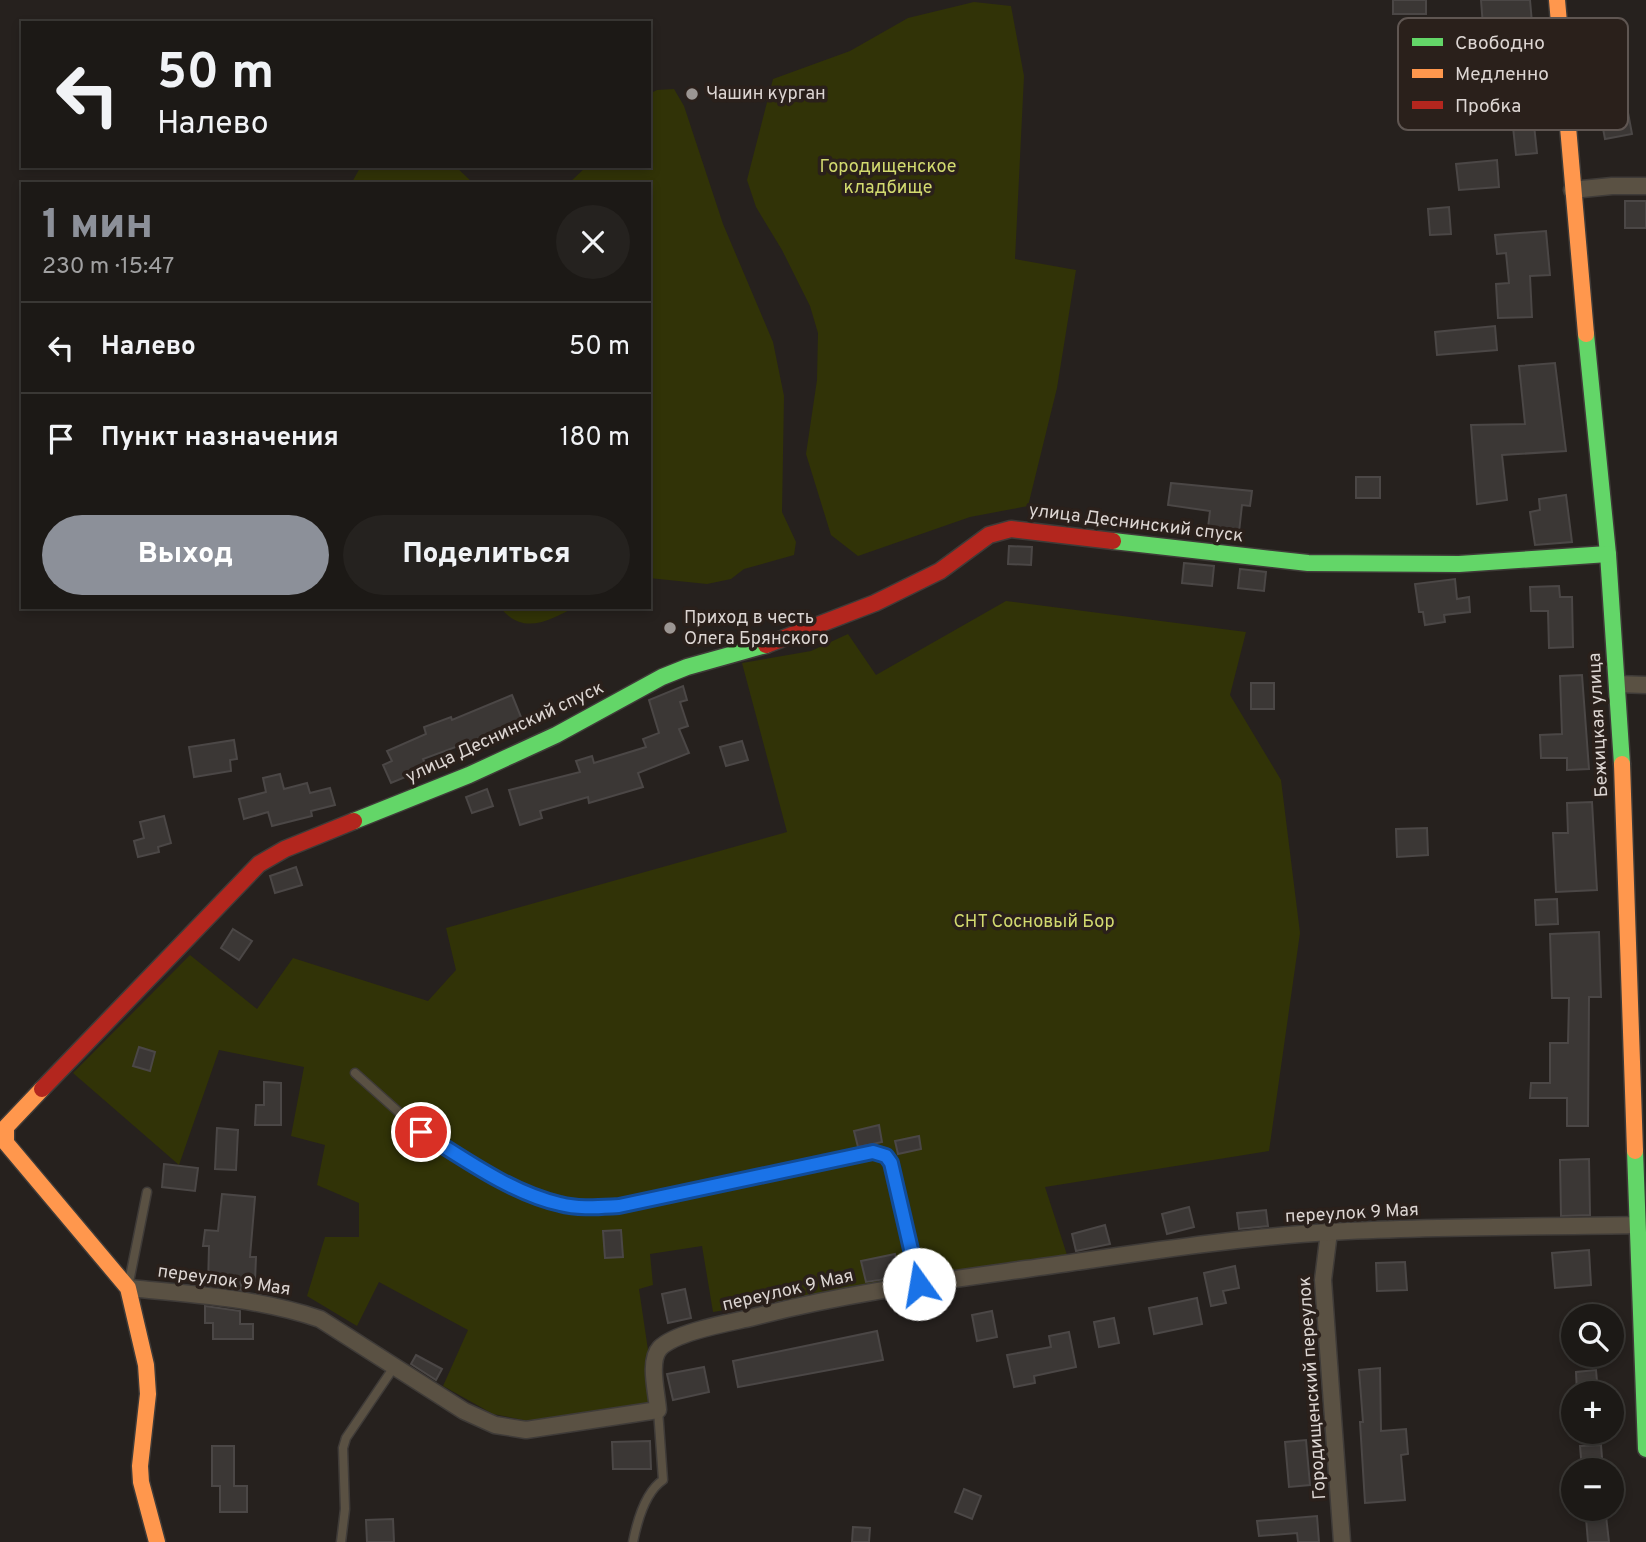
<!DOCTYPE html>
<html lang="ru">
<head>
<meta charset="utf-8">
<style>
  body { margin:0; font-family:Overpass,sans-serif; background:#25221f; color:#f1f3f6; height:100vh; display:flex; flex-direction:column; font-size:26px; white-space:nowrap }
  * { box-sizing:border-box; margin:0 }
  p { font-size:23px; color:#a0a0a1 }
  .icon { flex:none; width:38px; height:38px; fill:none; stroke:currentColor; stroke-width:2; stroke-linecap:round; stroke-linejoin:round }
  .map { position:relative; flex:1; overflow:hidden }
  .panel { position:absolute; left:21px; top:182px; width:630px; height:427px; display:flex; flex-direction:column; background:#1c1916; border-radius:0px; box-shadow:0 4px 10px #0003,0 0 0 2px #3a3835 }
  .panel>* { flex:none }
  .top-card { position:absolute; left:21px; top:21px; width:630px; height:147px; border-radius:0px; box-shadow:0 4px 10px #0003,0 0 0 2px #3a3835; background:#1c1916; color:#f1f3f6; overflow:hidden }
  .tools { position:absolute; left:1561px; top:1304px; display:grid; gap:14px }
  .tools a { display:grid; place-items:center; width:63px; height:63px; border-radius:50%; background:#1c1916; box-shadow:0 4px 10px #0003,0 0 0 2px #3a3835; font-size:35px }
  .pin { position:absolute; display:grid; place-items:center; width:60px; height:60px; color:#fff; margin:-30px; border:4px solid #fff; border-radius:50%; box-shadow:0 2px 7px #0007 }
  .me { position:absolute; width:77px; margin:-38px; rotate:347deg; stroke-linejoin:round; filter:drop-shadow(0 0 5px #0008) }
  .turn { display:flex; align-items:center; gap:24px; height:147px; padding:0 21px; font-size:32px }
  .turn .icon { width:91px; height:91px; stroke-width:2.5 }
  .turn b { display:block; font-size:49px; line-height:60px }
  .round { display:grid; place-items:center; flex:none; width:74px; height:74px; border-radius:37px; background:#25221f }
  .overview { display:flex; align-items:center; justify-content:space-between; height:119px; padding:0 21px }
  h1 { font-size:42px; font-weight:800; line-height:52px; color:#8c9099 }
  .button { display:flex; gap:14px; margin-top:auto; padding:14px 21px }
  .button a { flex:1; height:80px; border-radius:42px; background:#8c9099; color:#fff; font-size:28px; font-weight:800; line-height:80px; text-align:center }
  .button a+a { background:#25221f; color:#f1f3f6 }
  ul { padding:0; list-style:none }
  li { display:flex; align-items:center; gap:21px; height:91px; padding:0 21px; border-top:2px solid #3a3835 }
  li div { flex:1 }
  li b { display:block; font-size:26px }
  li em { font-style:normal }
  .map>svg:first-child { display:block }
</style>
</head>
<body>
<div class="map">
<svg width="1646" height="1542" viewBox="0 0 1646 1542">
  <rect width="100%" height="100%" fill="#26211e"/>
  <!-- green -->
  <g fill="#313307">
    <polygon points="974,2 1011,6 1024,76 1015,259 1076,270 1057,388 1028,506 970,517 858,556 831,535 806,454 817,380 818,333 810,306 782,250 756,207 747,180 773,79 850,51 908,18"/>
    <polygon points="674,89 684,106 723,224 773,342 784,396 782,512 796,542 794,555 744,569 731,579 707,584 649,578 649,184 568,184 587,166 649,166 649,94 657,90"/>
    <polygon points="361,166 455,166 474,184 351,184"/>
    <polygon points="1006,601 1246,632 1230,695 1281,780 1300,933 1269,1151 1045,1187 1068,1258 985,1267 713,1312 702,1246 650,1254 653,1285 639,1289 648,1350 649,1403 637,1411 529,1421 493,1414 443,1386 468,1330 379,1282 357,1326 307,1296 325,1237 359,1237 359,1203 317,1185 325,1145 291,1136 304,1067 219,1050 179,1165 73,1073 190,955 257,1009 293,958 428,1001 456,970 446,928 787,832 742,663 811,651 848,634 876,675"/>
    <path d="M500,607H575C549,621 522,636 500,607Z"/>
  </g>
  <!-- building -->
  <g fill="#3b3735" stroke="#4b4746" stroke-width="2">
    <rect x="1393" y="0" width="33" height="14"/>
    <polygon points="1481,0 1530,0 1532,23 1483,26"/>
    <polygon points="1620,26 1621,75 1632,134 1605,139 1598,102 1600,102 1592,29"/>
    <polygon points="1529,78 1537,153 1516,155 1508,80"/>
    <polygon points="1497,160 1499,187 1459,190 1456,164"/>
    <rect x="1625" y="201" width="21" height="27"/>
    <polygon points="1449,207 1451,234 1430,235 1428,209"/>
    <polygon points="1546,231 1550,275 1530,276 1532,317 1498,318 1496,284 1509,283 1506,253 1497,254 1495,235"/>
    <polygon points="1495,326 1497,350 1437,355 1435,332"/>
    <polygon points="1555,363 1566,451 1502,455 1507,500 1477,504 1471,425 1525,424 1519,366"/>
    <rect x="1356" y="477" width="24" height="21"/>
    <polygon points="1171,483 1252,491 1250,506 1242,505 1239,532 1208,528 1210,511 1168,505"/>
    <polygon points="1566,495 1572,542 1535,545 1530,512 1540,510 1539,499"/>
    <polygon points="1009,546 1032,547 1031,565 1008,564"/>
    <polygon points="1184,563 1214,566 1212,586 1182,583"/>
    <polygon points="1240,569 1266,572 1264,591 1238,588"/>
    <polygon points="1455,579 1457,599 1469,597 1470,612 1444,615 1445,622 1425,625 1423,612 1419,612 1415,584"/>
    <polygon points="1559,586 1560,597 1572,597 1573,647 1549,648 1548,611 1531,611 1530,587"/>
    <polygon points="1582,675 1589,769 1567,770 1567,758 1541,758 1540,735 1562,734 1560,676"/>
    <rect x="1251" y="683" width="23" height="26"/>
    <polygon points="683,686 687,700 680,702 688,726 679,729 689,753 638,773 643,787 589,803 588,797 540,811 542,818 520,825 509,790 580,772 576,761 592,756 594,763 646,747 643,739 659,733 649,700"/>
    <polygon points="512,695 523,722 423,759 427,768 391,783 383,765 392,761 387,751 426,734 424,727 451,717 452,720"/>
    <polygon points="234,740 237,759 230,760 231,771 194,777 189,747"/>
    <polygon points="742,741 748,760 726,766 720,747"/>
    <polygon points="280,774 284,789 307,783 310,793 330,788 335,805 311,811 312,816 272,826 268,812 244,819 239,799 266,792 263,778"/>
    <polygon points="487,789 493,806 472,813 466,797"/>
    <polygon points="1592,802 1597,890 1556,892 1553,833 1568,833 1567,803"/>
    <polygon points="164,816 171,843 158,847 159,852 138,857 134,841 144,838 140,822"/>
    <polygon points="1427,828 1428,855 1397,857 1396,829"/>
    <polygon points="296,867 302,885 275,893 270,876"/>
    <polygon points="1557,899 1558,924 1536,925 1535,900"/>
    <polygon points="233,929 252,941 239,960 221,948"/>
    <polygon points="1599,932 1601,997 1589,997 1588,1126 1567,1126 1567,1098 1530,1098 1531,1083 1550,1083 1550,1043 1568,1043 1569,998 1552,998 1550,934"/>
    <polygon points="139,1047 155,1052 150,1071 133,1066"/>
    <polygon points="264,1082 281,1083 281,1125 255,1125 256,1105 264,1105"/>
    <polygon points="879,1125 882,1142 858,1147 854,1131"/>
    <polygon points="217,1128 238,1130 236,1170 215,1169"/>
    <polygon points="919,1136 921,1149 898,1154 895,1141"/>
    <polygon points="1589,1159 1590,1215 1561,1216 1560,1160"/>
    <polygon points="164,1164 198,1168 195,1191 162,1187"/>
    <polygon points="222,1194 255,1197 250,1257 256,1257 255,1281 241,1281 241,1290 208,1285 209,1246 203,1246 205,1230 218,1231"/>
    <polygon points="1189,1207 1194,1227 1167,1234 1162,1214"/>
    <polygon points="1266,1210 1268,1226 1239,1229 1237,1213"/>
    <polygon points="1105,1225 1110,1244 1076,1251 1072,1234"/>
    <polygon points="621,1230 623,1257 605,1258 603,1231"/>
    <polygon points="1589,1250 1591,1285 1555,1288 1552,1253"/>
    <polygon points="895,1254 900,1277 866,1282 861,1261"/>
    <polygon points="1405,1262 1407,1290 1377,1291 1376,1263"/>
    <polygon points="1235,1266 1239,1288 1223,1291 1226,1303 1211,1306 1204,1273"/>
    <polygon points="685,1289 691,1318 668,1323 662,1294"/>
    <polygon points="1197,1298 1202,1324 1154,1334 1149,1308"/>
    <polygon points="205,1306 240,1311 240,1324 253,1324 253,1339 213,1339 213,1323 205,1323"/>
    <polygon points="992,1311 997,1337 977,1341 972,1315"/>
    <polygon points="1114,1318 1119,1343 1099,1347 1094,1322"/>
    <polygon points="877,1331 883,1360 738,1387 733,1361"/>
    <polygon points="1069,1332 1076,1367 1034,1376 1035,1383 1014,1387 1007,1355 1051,1347 1049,1336"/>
    <polygon points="416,1355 442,1369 436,1380 411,1364"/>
    <polygon points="704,1367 709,1392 673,1400 667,1374"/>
    <polygon points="1380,1368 1381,1431 1406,1429 1408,1454 1401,1455 1405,1500 1365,1503 1360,1422 1363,1422 1359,1370"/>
    <polygon points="1596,1370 1598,1393 1577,1393 1576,1372"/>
    <polygon points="1306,1440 1310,1485 1289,1487 1285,1442"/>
    <polygon points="650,1441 651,1469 613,1469 612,1442"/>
    <polygon points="1601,1445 1603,1470 1582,1470 1580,1446"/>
    <polygon points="212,1446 234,1446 234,1486 247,1486 247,1512 220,1512 220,1486 212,1486"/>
    <polygon points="964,1489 981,1496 972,1519 955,1512"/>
    <polygon points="1317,1516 1319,1542 1298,1542 1297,1533 1259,1536 1257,1521"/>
    <polygon points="1606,1516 1609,1542 1588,1542 1586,1518"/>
    <polygon points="393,1519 394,1542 367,1542 366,1520"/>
    <polygon points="853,1527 870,1528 869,1542 852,1542"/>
  </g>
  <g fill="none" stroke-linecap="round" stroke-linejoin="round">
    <defs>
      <g id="lane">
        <polyline points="355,1073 421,1132 491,1176 558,1204 583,1207 619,1206 873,1152 885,1156 891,1163 919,1284"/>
        <polyline points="129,1282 147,1192"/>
        <polyline points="341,1542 345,1509 343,1448 346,1438 394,1367"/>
        <path d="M633,1542C637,1522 645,1492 663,1480L658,1410"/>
      </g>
      <g id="street">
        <polyline points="1572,190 1612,186 1646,186"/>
        <polyline points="1617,684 1646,685"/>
        <polyline points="1329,1232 1323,1280 1342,1542"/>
        <path d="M128,1288C192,1294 258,1298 320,1319L464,1411L495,1425L526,1430L658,1410C657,1393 648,1361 660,1348C676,1332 728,1323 750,1318C841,1294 933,1282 1026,1269C1127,1255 1228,1238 1330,1232C1432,1226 1535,1227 1637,1225"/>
      </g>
      <g id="fast">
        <polyline points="1586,334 1608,554 1622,764"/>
        <polyline points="1113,541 1308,563 1459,564 1608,554"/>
        <polyline points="354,821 469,775 556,735 662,677 687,667 766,645"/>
        <polyline points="1635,1151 1646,1449"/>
      </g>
      <g id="slow">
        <polyline points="1557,0 1586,334"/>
        <polyline points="1622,764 1635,1151"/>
        <polyline points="42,1089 6,1127 6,1143 128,1288 146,1365 148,1394 140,1466 141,1482 157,1542"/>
      </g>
      <g id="jam">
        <polyline points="766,645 875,603 940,571 989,535 1011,529 1113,541"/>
        <polyline points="42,1089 259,864 285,849 354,821"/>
      </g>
    </defs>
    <!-- lane casing -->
    <use href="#lane" stroke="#3f3b38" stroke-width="11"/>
    <!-- street casing -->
    <use href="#street" stroke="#3f3b38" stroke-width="19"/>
    <!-- fast casing -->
    <use href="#fast" stroke="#3f3b38" stroke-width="19"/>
    <!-- slow casing -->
    <use href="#slow" stroke="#3f3b38" stroke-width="19"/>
    <!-- jam casing -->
    <use href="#jam" stroke="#3f3b38" stroke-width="19"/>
    <!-- lane -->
    <use href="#lane" stroke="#5a5143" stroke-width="8"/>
    <!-- street -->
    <use href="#street" stroke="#5a5143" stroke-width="16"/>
    <!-- fast -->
    <use href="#fast" stroke="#63d668" stroke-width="16"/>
    <!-- slow -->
    <use href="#slow" stroke="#ff974d" stroke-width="16"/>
    <!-- jam -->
    <use href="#jam" stroke="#b3261e" stroke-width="16"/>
  </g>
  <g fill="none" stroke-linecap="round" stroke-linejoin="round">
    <defs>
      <path id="route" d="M421,1132C463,1158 511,1193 560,1204C579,1209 599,1207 619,1206L873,1152L886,1156L891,1163L919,1284"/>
    </defs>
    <!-- route casing -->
    <use href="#route" stroke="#114b97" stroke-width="18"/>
    <!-- route -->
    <use href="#route" stroke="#1a73e8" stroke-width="12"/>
  </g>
  <!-- markers -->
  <g fill="#9c9693" stroke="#2a201b" stroke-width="2.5">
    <circle cx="692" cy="94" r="7"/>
    <circle cx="670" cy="628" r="7"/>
  </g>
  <g text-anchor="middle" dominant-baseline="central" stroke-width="7" stroke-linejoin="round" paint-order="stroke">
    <!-- poi labels -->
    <g font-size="18" fill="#dcd5d2" stroke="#2a201b" text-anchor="start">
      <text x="706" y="94">Чашин курган</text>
      <text x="684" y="618">Приход в честь<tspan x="684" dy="21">Олега Брянского</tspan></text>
    </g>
    <!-- park labels -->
    <g font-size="18" fill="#d2da6f" stroke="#2a201b">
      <text x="888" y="167">Городищенское<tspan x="888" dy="21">кладбище</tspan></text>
      <text x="1034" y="922">СНТ Сосновый Бор</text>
    </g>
    <!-- street labels -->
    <g font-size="18" fill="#dcd5d2" stroke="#2a201b">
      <text transform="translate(1136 524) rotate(7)">улица Деснинский спуск</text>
      <text transform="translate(1599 725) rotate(-93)">Бежицкая улица</text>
      <text transform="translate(505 733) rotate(-25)">улица Деснинский спуск</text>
      <text transform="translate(1352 1214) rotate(-3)">переулок 9 Мая</text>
      <text transform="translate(224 1281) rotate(8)">переулок 9 Мая</text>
      <text transform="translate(788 1291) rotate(-13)">переулок 9 Мая</text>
      <text transform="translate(1313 1388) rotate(-94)">Городищенский переулок</text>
    </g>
  </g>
  <!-- legend -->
  <rect x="1398" y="18" width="230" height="112" rx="10" fill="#2a201b" stroke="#5f5652" stroke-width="2"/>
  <rect x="1412" y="38" width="31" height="8" fill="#63d668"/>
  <rect x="1412" y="69" width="31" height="9" fill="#ff974d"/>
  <rect x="1412" y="101" width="31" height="8" fill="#b3261e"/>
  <g font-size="19" fill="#dcd5d2">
    <text x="1455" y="49">Свободно</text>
    <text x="1455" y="80">Медленно</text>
    <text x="1455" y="112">Пробка</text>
  </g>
</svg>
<div class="tools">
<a><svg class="icon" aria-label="search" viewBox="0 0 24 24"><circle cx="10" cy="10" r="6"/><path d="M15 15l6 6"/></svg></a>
<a>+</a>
<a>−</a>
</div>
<div class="pin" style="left:421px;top:1132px;background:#d93025"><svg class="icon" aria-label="arrive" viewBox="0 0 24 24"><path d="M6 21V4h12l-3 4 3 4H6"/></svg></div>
<svg class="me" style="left:919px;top:1284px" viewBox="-20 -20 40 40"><circle r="19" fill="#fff"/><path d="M0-13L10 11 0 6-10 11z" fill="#1a73e8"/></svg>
<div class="top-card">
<div class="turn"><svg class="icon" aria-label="left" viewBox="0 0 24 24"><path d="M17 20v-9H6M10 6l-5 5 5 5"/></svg><div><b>50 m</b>Налево</div></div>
</div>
<section class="panel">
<div class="overview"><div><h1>1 мин</h1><p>230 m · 15:47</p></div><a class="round"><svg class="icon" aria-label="close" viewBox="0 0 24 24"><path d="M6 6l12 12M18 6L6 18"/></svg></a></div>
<ul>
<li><svg class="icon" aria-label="left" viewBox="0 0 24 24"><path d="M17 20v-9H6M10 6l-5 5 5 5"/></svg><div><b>Налево</b></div><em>50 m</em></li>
<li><svg class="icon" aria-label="arrive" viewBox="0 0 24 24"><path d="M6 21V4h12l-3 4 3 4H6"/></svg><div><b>Пункт назначения</b></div><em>180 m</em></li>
</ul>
<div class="button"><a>Выход</a><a>Поделиться</a></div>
</section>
</div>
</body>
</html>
